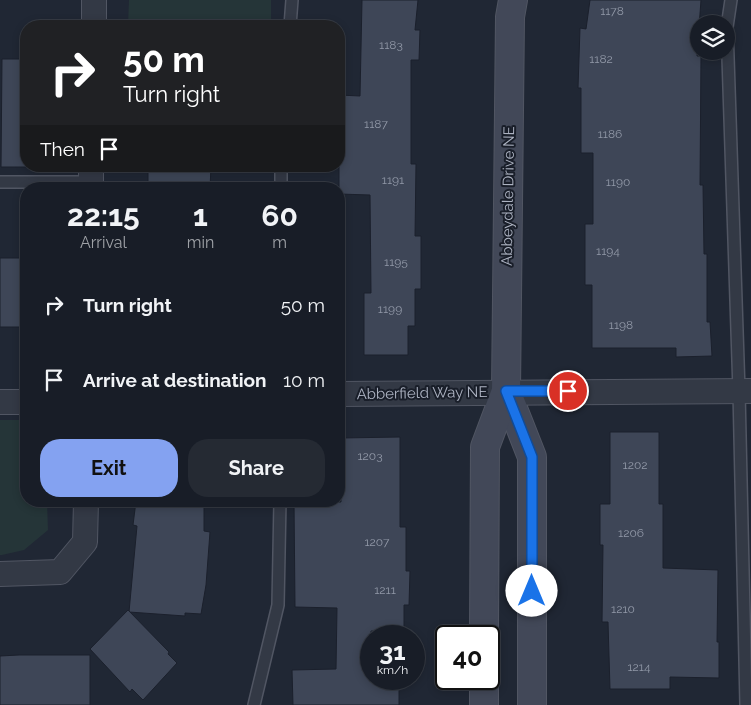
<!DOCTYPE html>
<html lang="en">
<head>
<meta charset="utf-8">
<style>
  body { margin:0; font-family:Raleway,sans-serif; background:#252a33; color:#f1f3f6; height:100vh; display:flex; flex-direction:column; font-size:19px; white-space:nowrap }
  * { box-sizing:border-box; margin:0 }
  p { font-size:16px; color:#9fa2a7 }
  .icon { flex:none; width:28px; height:28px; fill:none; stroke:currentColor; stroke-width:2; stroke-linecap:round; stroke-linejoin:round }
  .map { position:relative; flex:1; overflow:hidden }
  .panel { position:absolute; left:20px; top:182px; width:325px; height:325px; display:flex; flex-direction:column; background:#181d27; border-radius:20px; box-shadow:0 2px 8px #0003,0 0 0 1px #363b44 }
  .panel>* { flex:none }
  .banner { position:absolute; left:20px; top:20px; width:325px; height:152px; border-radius:20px; box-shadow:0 2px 8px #0003,0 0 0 1px #363b44; background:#202124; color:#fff; overflow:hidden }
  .buttons { position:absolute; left:690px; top:15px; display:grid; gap:10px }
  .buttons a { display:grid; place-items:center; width:45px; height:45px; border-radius:50%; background:#181d27; box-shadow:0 2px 8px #0003,0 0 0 1px #363b44; font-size:25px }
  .speed { position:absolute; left:360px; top:625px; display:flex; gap:10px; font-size:25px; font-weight:700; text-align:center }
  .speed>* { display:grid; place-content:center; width:65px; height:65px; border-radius:50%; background:#181d27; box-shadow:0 2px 8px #0003,0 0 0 1px #363b44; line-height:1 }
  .speed small { font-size:12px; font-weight:400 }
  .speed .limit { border:2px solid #111; border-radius:8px; background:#fff; color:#111 }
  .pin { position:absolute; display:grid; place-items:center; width:42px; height:42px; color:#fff; margin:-21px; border:2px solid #fff; border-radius:50%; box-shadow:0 1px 5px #0007 }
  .me { position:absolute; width:55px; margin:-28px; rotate:0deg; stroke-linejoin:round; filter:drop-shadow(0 0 4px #0008) }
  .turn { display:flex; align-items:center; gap:18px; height:105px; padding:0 20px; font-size:22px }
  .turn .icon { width:65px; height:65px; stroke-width:2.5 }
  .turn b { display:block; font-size:35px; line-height:42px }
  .then { display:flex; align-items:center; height:48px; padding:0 20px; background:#0003; gap:10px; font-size:19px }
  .eta { display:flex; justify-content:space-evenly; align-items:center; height:85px; text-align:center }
  .eta b { font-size:30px; font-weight:700; line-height:35px }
  .cta { display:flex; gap:10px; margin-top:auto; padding:10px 20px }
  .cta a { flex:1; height:58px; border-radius:20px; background:#84a2f1; color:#111; font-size:20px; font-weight:700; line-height:58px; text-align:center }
  .cta a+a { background:#252a33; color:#f1f3f6 }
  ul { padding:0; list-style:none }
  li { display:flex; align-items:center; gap:15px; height:75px; padding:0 20px }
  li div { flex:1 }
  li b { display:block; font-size:19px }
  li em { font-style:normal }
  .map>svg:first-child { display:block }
</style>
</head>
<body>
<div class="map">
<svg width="751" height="705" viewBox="0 0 751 705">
  <rect width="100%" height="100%" fill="#202734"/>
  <!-- green -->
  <g fill="#253538">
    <polygon points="129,0 271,0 271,26 128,26"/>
    <polygon points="0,420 26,420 26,501 47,501 48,530 24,550 2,555 0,555"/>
  </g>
  <!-- building -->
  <g fill="#3e4657" stroke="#1b202c">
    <polygon points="362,0 418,0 415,30 420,30 419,60 411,60 411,164 416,164 415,236 421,236 421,289 415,289 415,326 408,326 408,355 364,355 364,293 371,293 370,195 339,194 339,95 360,96"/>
    <polygon points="590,0 701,0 697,56 701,56 700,185 703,185 704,254 707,254 707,322 710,322 712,356 676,357 676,348 592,348 592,285 585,285 585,224 593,224 593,153 581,153 581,88 578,88 580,28 586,29"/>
    <polygon points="2,59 26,59 26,167 1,167"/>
    <polygon points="148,166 211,166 210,189 148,189"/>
    <rect x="0" y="258" width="26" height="69"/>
    <polygon points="610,432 659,432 659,504 663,504 663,568 718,570 717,642 719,642 719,678 670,677 670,689 610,689 608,622 602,622 603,545 600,545 600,504 610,504"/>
    <polygon points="400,437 400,527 406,527 406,571 410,571 409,605 404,605 404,631 371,631 371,679 399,679 399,705 293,705 292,670 336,669 337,608 295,607 294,502 341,502 341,438"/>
    <polygon points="136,501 204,506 204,531 210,532 206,585 201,614 185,613 185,616 129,612 137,526 133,525"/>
    <polygon points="128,610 169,652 168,654 177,663 143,700 132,689 130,692 90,649"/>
    <polygon points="19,655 90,655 90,705 0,705 0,656"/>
  </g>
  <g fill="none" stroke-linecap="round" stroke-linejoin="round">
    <defs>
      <g id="lane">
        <polyline points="731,0 727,27 739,391 746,705"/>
        <polyline points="290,26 292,0"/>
        <polyline points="0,182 91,182"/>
        <polyline points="281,189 281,166"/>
        <polyline points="254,705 278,605 280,501"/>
      </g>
      <g id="street">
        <polyline points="94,26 94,0"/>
        <polyline points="91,189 91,166"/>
        <polyline points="339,394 751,391"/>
        <polyline points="0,402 26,402"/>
        <polyline points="0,574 60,572 85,542 86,501"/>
      </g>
      <g id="secondary">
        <polyline points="506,391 532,457 532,705"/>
        <polyline points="484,636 485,447 506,391 510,17 513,0"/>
        <polyline points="484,705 484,679"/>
      </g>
    </defs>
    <!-- lane casing -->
    <use href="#lane" stroke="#515663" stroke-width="14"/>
    <!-- street casing -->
    <use href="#street" stroke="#515663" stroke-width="26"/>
    <!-- secondary casing -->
    <use href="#secondary" stroke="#515663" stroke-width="30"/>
    <!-- lane -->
    <use href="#lane" stroke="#333945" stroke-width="11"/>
    <!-- street -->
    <use href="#street" stroke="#333945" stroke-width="24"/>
    <!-- secondary -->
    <use href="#secondary" stroke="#424858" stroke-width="28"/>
  </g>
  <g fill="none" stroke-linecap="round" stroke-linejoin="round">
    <defs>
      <polyline id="route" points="532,591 532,457 506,391 568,391"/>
    </defs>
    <!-- route casing -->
    <use href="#route" stroke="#114b97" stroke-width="12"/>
    <!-- route -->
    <use href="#route" stroke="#1a73e8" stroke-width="9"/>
  </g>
  <g text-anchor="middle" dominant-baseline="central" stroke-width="4" stroke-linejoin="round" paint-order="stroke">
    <!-- number labels -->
    <g font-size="12" fill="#9198a7">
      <text x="612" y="11">1178</text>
      <text x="391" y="45">1183</text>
      <text x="601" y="59">1182</text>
      <text x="376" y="124">1187</text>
      <text x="610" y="134">1186</text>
      <text x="393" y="180">1191</text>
      <text x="618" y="182">1190</text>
      <text x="608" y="251">1194</text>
      <text x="396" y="262">1195</text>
      <text x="390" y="309">1199</text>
      <text x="621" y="325">1198</text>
      <text x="370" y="456">1203</text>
      <text x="635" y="465">1202</text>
      <text x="631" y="533">1206</text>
      <text x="377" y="542">1207</text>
      <text x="385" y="590">1211</text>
      <text x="623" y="609">1210</text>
      <text x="639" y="667">1214</text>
    </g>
    <!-- street labels -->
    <g font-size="15" fill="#adb3c2" stroke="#191e29">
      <text transform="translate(508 196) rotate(-89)">Abbeydale Drive NE</text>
      <text transform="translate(422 393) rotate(-1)">Abberfield Way NE</text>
    </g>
  </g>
</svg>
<div class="buttons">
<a><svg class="icon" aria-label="layers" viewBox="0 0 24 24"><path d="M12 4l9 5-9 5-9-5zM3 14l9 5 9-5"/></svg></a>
</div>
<div class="speed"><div>31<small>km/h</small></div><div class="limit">40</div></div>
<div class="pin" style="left:568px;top:391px;background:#d93025"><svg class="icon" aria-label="arrive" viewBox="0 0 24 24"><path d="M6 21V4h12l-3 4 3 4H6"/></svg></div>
<svg class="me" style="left:532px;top:591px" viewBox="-20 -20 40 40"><circle r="19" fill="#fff"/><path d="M0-13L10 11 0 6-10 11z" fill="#1a73e8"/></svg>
<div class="banner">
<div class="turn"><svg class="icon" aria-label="right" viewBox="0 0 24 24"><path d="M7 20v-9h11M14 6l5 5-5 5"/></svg><div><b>50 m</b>Turn right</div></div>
<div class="then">Then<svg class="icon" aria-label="arrive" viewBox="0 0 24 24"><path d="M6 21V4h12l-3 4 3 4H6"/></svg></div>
</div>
<section class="panel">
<div class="eta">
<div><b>22:15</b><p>Arrival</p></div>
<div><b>1</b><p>min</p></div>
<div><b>60</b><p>m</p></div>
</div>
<ul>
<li><svg class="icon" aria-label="right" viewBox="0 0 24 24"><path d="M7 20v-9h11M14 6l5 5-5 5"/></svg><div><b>Turn right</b></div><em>50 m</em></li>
<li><svg class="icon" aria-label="arrive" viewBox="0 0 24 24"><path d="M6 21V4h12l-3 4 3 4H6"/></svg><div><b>Arrive at destination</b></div><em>10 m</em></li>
</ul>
<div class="cta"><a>Exit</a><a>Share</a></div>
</section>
</div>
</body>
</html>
